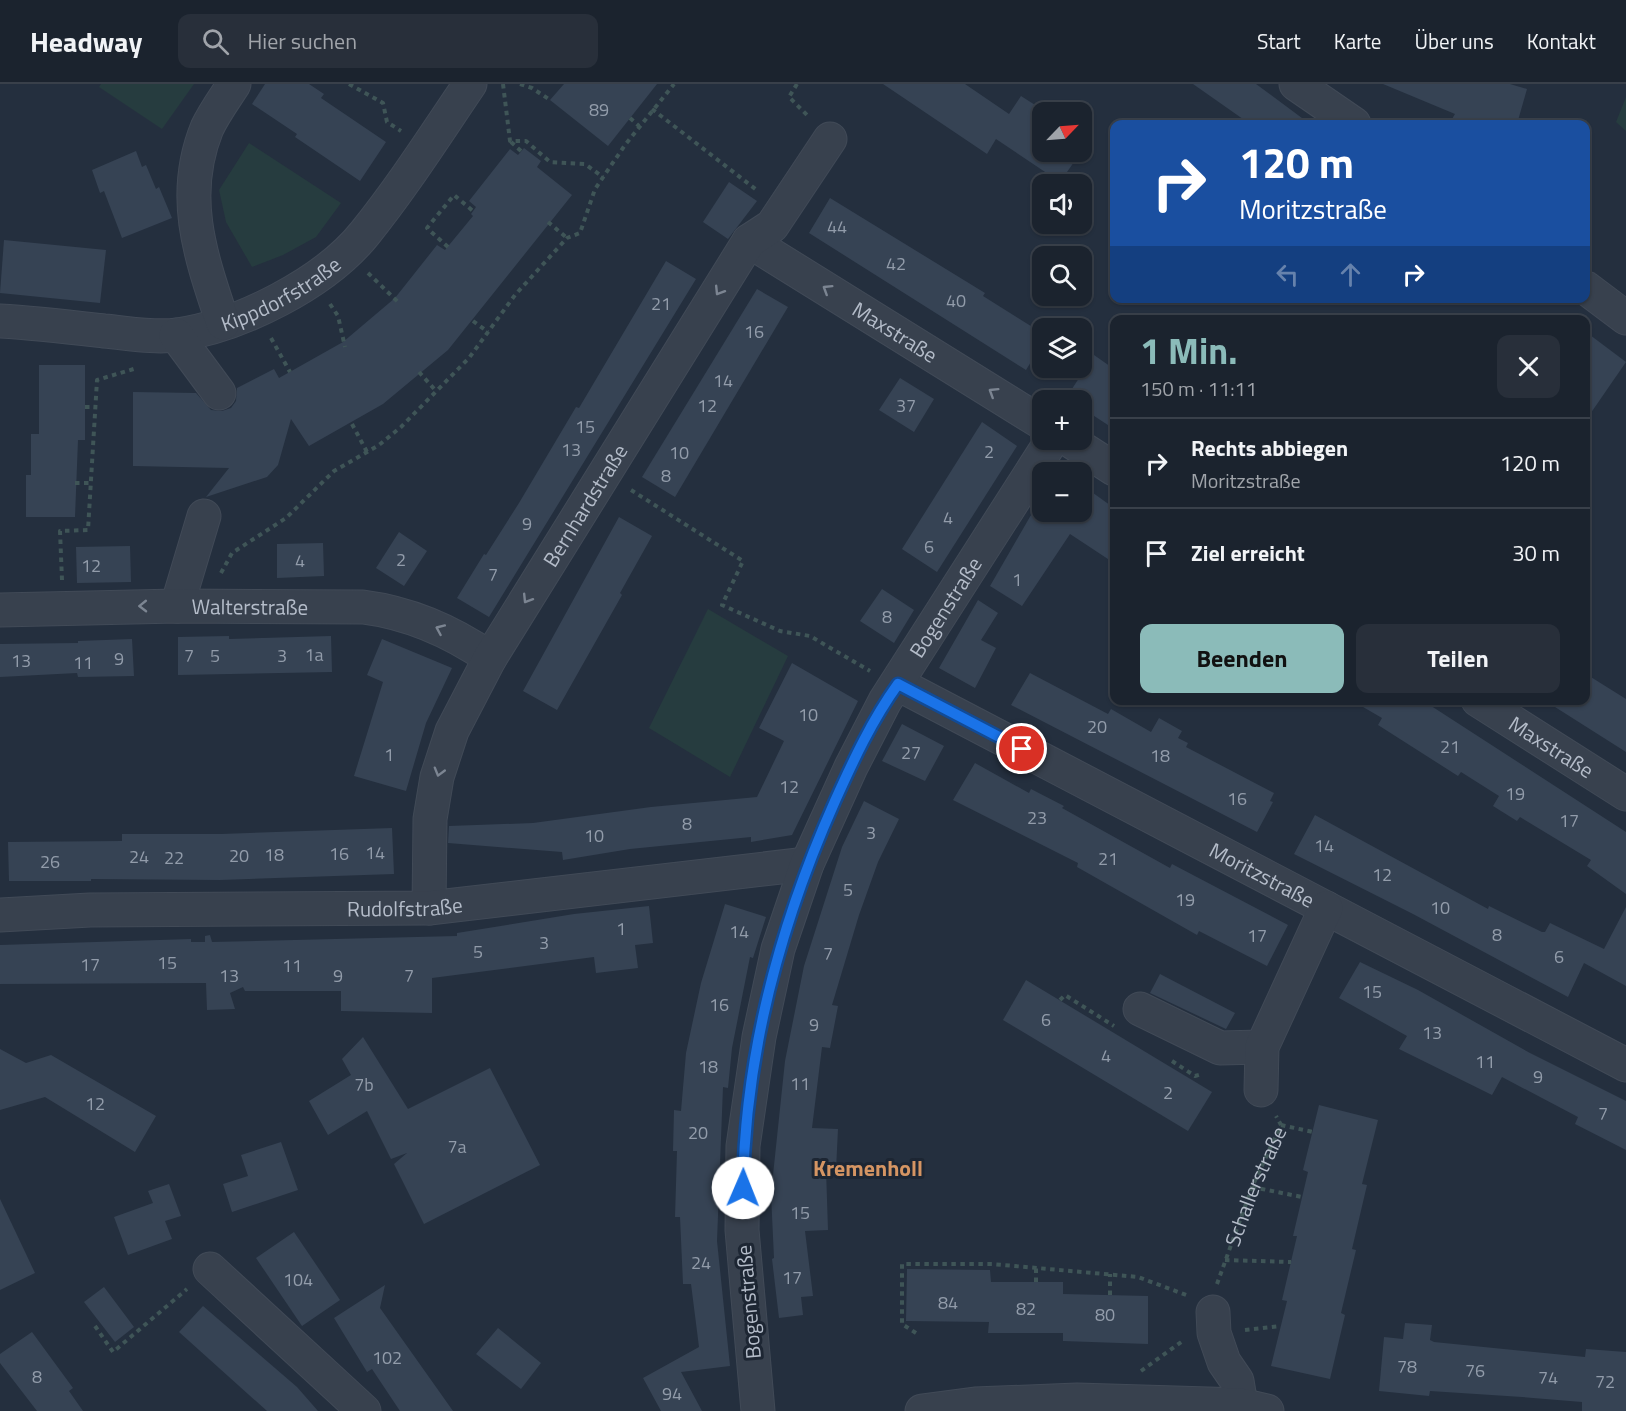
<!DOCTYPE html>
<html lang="de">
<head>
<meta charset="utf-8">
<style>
  body { margin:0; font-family:"Titillium Web",sans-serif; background:#282f3a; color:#f1f3f6; height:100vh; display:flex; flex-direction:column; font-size:22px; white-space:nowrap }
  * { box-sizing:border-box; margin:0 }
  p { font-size:20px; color:#a0a4aa }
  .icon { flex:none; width:33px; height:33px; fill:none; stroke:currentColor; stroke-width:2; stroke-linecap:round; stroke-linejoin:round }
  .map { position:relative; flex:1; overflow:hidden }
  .details { position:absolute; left:1110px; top:231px; width:480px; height:390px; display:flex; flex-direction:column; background:#1b232e; border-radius:12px; box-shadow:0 2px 4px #0004,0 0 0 2px #39404a }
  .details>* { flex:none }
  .banner { position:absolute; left:1110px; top:36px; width:480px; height:183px; border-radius:12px; box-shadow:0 2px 4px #0004,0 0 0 2px #39404a; background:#1a4fa0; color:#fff; overflow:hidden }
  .needle { width:39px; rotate:65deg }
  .tools { position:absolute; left:1032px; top:18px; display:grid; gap:12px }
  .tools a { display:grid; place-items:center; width:60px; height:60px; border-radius:12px; background:#1b232e; box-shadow:0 2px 4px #0004,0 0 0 2px #39404a; font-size:30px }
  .pin { position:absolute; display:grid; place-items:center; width:51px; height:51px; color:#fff; margin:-26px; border:3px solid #fff; border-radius:50%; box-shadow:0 2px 6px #0007 }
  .me { position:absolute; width:66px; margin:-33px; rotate:1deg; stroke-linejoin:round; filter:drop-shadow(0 0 4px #0008) }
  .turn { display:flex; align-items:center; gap:21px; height:126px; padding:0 30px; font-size:27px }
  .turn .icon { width:78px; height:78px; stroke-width:2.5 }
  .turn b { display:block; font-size:42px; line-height:51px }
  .lanes { display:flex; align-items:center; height:57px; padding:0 30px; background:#0003; justify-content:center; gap:30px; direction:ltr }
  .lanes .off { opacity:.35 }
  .round { display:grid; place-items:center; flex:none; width:63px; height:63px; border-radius:12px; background:#282f3a }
  .summary { display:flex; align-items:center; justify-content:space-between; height:102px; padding:0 30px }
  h1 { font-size:36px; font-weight:700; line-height:45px; color:#8bbbb9 }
  .cta { display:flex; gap:12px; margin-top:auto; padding:12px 30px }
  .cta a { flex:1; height:69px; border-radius:12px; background:#8bbbb9; color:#111; font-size:24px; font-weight:700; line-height:69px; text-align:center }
  .cta a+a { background:#282f3a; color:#f1f3f6 }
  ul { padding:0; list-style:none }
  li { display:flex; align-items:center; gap:18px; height:90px; padding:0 30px; border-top:2px solid #39404a }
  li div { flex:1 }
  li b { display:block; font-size:22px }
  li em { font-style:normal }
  header { display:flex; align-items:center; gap:36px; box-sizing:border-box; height:84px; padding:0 30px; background:#1b232e; border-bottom:2px solid #39404a }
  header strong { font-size:28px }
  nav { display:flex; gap:33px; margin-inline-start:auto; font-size:21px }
  .search { width:420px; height:54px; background:#282f3a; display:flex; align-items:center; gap:15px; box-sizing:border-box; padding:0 21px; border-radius:12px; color:#a0a4aa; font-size:22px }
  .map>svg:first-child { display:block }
</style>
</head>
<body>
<header>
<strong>Headway</strong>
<div class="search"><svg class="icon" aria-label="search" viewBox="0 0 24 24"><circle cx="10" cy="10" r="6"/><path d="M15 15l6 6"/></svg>Hier suchen</div>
<nav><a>Start</a><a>Karte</a><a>Über uns</a><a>Kontakt</a></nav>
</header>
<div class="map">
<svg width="1626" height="1327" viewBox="0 0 1626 1327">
  <rect width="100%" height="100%" fill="#242f3e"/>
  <!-- green -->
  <g fill="#263c3f">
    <polygon points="101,0 194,0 162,45 99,3"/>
    <polygon points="1626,13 1626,47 1616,38"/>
    <polygon points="249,59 341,119 316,153 283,171 252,183 226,138 219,106"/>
    <polygon points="708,525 788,572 730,693 649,644"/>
  </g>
  <!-- building -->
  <g fill="#364354">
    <polygon points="265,0 309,0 324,10 321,14 386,58 360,97 295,53 297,50 252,20"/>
    <polygon points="564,0 657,0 608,62 550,16"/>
    <polygon points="883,0 965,0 1009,30 1021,12 1046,28 1042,28 1042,68 1081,68 1060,98 996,55 987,70"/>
    <polygon points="1193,0 1256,0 1310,40 1250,40"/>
    <polygon points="1383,0 1510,0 1527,5 1517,40 1449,40 1455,30"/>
    <polygon points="524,64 541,77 537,83 572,111 448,266 383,320 309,362 291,335 278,381 267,393 206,413 229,384 133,382 133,308 196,309 211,326 222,327 231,324 236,317 237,304 274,285 279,294 343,258 395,214 437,161 445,166 473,132 471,130 476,123 469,117 510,65 518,71"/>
    <polygon points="136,67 142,83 146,81 156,105 159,103 172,134 122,154 104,107 100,109 92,86"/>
    <polygon points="729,98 757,117 728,155 703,138"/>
    <polygon points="830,114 985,209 983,212 1042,249 1042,260 1026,286 809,149"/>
    <polygon points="4,156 106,166 100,219 0,209"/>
    <polygon points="666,177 696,195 489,533 457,514 484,470 486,471 519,419 576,323 579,324"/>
    <polygon points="757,205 788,223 675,413 642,393"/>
    <polygon points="1586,248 1626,278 1586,336"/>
    <polygon points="1094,271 1114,285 1114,345 1082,324 1082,316 1070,316 1070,308"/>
    <polygon points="39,281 85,281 85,356 78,356 75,433 26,433 26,391 31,391 31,350 39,350"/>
    <polygon points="900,294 934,315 914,348 879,326"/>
    <polygon points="982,338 1017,362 937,488 902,465"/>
    <polygon points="1082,401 1114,424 1114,479 1070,450 1022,522 990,502 1042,412 1042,428 1082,428"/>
    <polygon points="619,433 652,452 620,509 622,511 557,626 523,607"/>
    <polygon points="399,448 427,467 404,502 376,484"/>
    <polygon points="323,459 324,492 277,494 277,460"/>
    <polygon points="130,462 131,498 77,499 76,463"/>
    <polygon points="882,505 914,526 894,559 860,537"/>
    <polygon points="978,516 998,529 981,556 996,564 975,604 939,584"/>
    <polygon points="229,552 229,555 331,552 332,588 178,591 178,553"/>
    <polygon points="132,555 134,592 78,593 77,589 0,593 0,560 78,559 78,557"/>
    <polygon points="382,555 452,584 426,639 406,707 354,692 383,598 367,591"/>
    <polygon points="792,579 858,617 792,751 751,758 751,753 630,765 563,776 562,768 448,759 449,742 533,739 651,723 757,713 784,657 759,644"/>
    <polygon points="1030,589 1108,630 1111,625 1151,648 1159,634 1182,647 1178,654 1188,659 1186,663 1274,709 1270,717 1273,718 1257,748 1011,621"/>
    <polygon points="1586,590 1626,615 1626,668 1544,616 1586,616"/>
    <polygon points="1351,616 1422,616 1626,748 1626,810 1587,782 1591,776 1520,733 1517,737 1493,722 1499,712 1461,688 1458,692 1378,641 1382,634"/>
    <polygon points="902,640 944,662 925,697 882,677"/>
    <polygon points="975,679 1029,709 1031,705 1064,722 1062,724 1170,784 1172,780 1288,841 1267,882 1199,847 1197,851 1077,783 1078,779 953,716"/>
    <polygon points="864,717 899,735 878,778 859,831 832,921 838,922 830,964 822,963 812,1044 838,1045 836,1086 826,1085 828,1146 805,1147 813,1212 801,1213 803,1231 779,1234 772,1175 774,1174 771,1110 785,977 804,882 842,763"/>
    <polygon points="1315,731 1488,825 1489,822 1542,848 1545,848 1550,839 1604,865 1626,823 1626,902 1584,879 1568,913 1413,830 1294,770"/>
    <polygon points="392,744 394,790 220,796 91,795 91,797 9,797 8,758 122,757 122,750 221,750"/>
    <polygon points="725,820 766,833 753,874 750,873 732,964 728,1004 723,1003 717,1157 730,1282 681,1288 702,1327 661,1327 643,1294 699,1263 691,1200 683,1200 680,1133 675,1133 677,1067 673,1067 674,1026 681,1027 686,969 701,899"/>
    <polygon points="649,822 653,859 635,861 638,884 596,889 594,873 432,894 432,929 341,927 341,907 245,907 243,903 230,909 235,925 207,926 206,899 0,900 0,861 191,855 191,858 205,858 205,852 210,851 212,858 457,852 457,849 574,830"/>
    <polygon points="1360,878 1418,906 1530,969 1626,1017 1626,1066 1575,1040 1578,1033 1502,993 1492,1011 1399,965 1407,952 1339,914"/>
    <polygon points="1160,890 1235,929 1226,945 1150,909"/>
    <polygon points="1026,896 1212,1008 1188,1047 1003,936"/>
    <polygon points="363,953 408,1025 490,984 540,1081 424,1140 394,1080 407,1069 391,1075 367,1027 328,1051 309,1017 351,991 342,975"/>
    <polygon points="0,965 26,979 51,971 156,1032 135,1068 45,1013 0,1026"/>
    <polygon points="1319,1021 1378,1036 1362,1100 1367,1101 1352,1165 1356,1166 1341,1229 1345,1231 1330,1295 1271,1282 1287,1217 1282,1216 1297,1152 1293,1152 1308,1088 1303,1086"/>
    <polygon points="281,1058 298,1106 232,1128 223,1100 248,1092 241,1071"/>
    <polygon points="169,1100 181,1132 165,1137 172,1155 128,1171 114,1133 153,1119 148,1107"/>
    <polygon points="0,1115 35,1189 0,1206"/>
    <polygon points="294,1148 340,1216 302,1242 256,1174"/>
    <polygon points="907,1185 990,1186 991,1198 1063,1198 1063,1210 1148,1212 1148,1260 1063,1257 1063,1249 988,1249 989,1238 906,1237"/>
    <polygon points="385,1201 380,1224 453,1327 400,1327 372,1285 367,1288 334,1234"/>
    <polygon points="104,1203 134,1243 115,1258 84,1218"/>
    <polygon points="203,1222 297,1303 318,1327 267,1327 179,1248"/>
    <polygon points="1405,1239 1432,1241 1430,1256 1434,1258 1585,1273 1586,1265 1626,1268 1626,1327 1582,1327 1582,1318 1522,1313 1430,1307 1429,1312 1379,1307 1384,1253 1403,1255"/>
    <polygon points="498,1244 541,1279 521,1305 476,1270"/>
    <polygon points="32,1248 73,1304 69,1307 83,1327 37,1327 0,1279 0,1270"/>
  </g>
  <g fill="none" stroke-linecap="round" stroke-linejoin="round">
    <defs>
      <g id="minor">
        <polyline points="1296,0 1354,40"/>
        <path id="s2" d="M749,157L1042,339"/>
        <polyline points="1586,204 1626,234"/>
        <path id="s3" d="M0,237C35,239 69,243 104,247C128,249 153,254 177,251C240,242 325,199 365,149C403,102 436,50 470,0"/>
        <path d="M223,239C201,173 179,113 207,44C214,29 225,14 234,0"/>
        <polyline points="176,251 219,309"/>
        <polyline points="1069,356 1114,385"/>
        <polyline points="177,522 204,432"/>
        <path id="s4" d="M0,526L177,522L363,523C410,529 451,547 490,574"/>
        <path id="s5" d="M898,600L1626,981"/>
        <path id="s6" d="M1478,616L1626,710"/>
        <path id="s7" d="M429,824L430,735L437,693L452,647L490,574L749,157L772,142L830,55"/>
        <path id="s8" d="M0,831L90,826L429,824L807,780"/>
        <polyline points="1140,925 1220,964 1262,963"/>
        <polyline points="1261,1006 1262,963 1326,824"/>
        <polyline points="210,1185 364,1327"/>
        <polyline points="1213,1228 1214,1249 1224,1278 1237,1297 1241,1321"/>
        <path id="s9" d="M758,1327L742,1146L743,1062L759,953L778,865L807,780L851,683L885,617L1052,356"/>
        <polyline points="922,1327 975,1320 1077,1316 1241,1321 1267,1327"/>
      </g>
    </defs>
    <!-- minor casing -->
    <use href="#minor" stroke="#414a57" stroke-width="35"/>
    <!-- path -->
    <g stroke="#3f5557" stroke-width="4" stroke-dasharray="4.5 4.5" stroke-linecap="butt">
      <polyline points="349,0 383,19 387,38 401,47"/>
      <polyline points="503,0 510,57 526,57 550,78 585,80 603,93"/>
      <polyline points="520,0 532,4 550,16"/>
      <polyline points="797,0 789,13 809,33"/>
      <polyline points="652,25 758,107"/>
      <polyline points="630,34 639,42"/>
      <polyline points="511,58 521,67"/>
      <polyline points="548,138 567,154"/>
      <polyline points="448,163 427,144 454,111 473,127"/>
      <polyline points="368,189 398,218"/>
      <polyline points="330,220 338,232 345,263"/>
      <polyline points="473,237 488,248"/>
      <polyline points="271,254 290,288"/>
      <polyline points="419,288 436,307"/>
      <polyline points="85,323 96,323"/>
      <polyline points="352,340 367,368"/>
      <polyline points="75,399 91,399"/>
      <polyline points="631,406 743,477 722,521 780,547 810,552 870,587"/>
      <polyline points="221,489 232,469 286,434 334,387 379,361 401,343 469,274 515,211 567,154 580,149 595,105 625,61 674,0"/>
      <polyline points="62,496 60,447 88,446 97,296 137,284"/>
      <polyline points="1060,916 1065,911 1114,942"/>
      <polyline points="1172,977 1195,992 1202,990"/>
      <polyline points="1281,1041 1313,1048"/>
      <polyline points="1252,1103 1302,1113"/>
      <polyline points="1225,1176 1291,1178"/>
      <polyline points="1036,1198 1036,1184"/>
      <path id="s1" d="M1217,1200L1252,1103L1281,1041L1276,1032"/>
      <polyline points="1110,1211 1110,1190"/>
      <polyline points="95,1242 113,1268 187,1205"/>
      <polyline points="1245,1246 1280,1242"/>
      <polyline points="916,1249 902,1240 902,1180 992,1180 1138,1193 1189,1212"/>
      <polyline points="1141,1287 1184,1256"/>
    </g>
    <!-- minor -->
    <use href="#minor" stroke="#38414e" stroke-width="33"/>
  </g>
  <!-- one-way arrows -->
  <defs><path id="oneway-chevron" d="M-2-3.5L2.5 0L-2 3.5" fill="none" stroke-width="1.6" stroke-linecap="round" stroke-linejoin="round" transform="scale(1.5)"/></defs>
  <g stroke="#7c8592">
    <use href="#oneway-chevron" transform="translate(827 205) rotate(-148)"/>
    <use href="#oneway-chevron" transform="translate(719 207) rotate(122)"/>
    <use href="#oneway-chevron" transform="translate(993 308) rotate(-148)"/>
    <use href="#oneway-chevron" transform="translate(527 515) rotate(122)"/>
    <use href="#oneway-chevron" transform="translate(143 522) rotate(179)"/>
    <use href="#oneway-chevron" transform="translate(440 545) rotate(-156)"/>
    <use href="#oneway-chevron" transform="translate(439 688) rotate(106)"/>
  </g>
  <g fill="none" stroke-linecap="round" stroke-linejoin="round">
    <defs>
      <path id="route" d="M743,1104C745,970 781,838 835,717C853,677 872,636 898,600L1022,665"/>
    </defs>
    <!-- route casing -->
    <use href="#route" stroke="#114b97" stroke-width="15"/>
    <!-- route -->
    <use href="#route" stroke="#1a73e8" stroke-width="10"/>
  </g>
  <g text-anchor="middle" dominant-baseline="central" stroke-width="6" stroke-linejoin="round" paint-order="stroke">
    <!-- number labels -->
    <g font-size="18" fill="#929caa">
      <text x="599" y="25">89</text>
      <text x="837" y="142">44</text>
      <text x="896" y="179">42</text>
      <text x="956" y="216">40</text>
      <text x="661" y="219">21</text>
      <text x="754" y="247">16</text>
      <text x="723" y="296">14</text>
      <text x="707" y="321">12</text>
      <text x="906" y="321">37</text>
      <text x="585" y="342">15</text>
      <text x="571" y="365">13</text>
      <text x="989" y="367">2</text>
      <text x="679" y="368">10</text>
      <text x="666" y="391">8</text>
      <text x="948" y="433">4</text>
      <text x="527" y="439">9</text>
      <text x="929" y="462">6</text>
      <text x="401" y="475">2</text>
      <text x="300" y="476">4</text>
      <text x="91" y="481">12</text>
      <text x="493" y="490">7</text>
      <text x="1017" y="495">1</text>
      <text x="887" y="532">8</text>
      <text x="314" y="570">1a</text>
      <text x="189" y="571">7</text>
      <text x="215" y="571">5</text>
      <text x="282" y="571">3</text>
      <text x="119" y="574">9</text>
      <text x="21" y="576">13</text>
      <text x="83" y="578">11</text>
      <text x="808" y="630">10</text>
      <text x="1097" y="642">20</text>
      <text x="1450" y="662">21</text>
      <text x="911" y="668">27</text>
      <text x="389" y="670">1</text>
      <text x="1160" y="671">18</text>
      <text x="789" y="702">12</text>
      <text x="1515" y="709">19</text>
      <text x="1237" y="714">16</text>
      <text x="1037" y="733">23</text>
      <text x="1569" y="736">17</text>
      <text x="687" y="739">8</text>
      <text x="871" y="748">3</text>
      <text x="594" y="751">10</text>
      <text x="1324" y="761">14</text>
      <text x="375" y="768">14</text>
      <text x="339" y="769">16</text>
      <text x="274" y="770">18</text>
      <text x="239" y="771">20</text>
      <text x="139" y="772">24</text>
      <text x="174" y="773">22</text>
      <text x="1108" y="774">21</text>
      <text x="50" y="777">26</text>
      <text x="1382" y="790">12</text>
      <text x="848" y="805">5</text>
      <text x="1185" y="815">19</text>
      <text x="1440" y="823">10</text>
      <text x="621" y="844">1</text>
      <text x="739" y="847">14</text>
      <text x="1497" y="850">8</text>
      <text x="1257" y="851">17</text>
      <text x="544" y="858">3</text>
      <text x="478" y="867">5</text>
      <text x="828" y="869">7</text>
      <text x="1559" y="872">6</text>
      <text x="167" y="878">15</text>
      <text x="90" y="880">17</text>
      <text x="292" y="881">11</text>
      <text x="229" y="891">13</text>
      <text x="338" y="891">9</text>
      <text x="409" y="891">7</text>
      <text x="1372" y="907">15</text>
      <text x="719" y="920">16</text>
      <text x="1046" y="935">6</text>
      <text x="814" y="940">9</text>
      <text x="1432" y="948">13</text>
      <text x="1106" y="971">4</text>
      <text x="1485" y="977">11</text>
      <text x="708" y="982">18</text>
      <text x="1538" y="992">9</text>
      <text x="800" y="999">11</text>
      <text x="364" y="1000">7b</text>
      <text x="1168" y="1008">2</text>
      <text x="95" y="1019">12</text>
      <text x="1603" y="1029">7</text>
      <text x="698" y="1048">20</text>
      <text x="457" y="1062">7a</text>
      <text x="800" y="1128">15</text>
      <text x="701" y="1178">24</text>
      <text x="792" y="1193">17</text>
      <text x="298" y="1195">104</text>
      <text x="948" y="1218">84</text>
      <text x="1026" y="1224">82</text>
      <text x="1105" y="1230">80</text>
      <text x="387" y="1273">102</text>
      <text x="1407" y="1282">78</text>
      <text x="1475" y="1286">76</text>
      <text x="37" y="1292">8</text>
      <text x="1548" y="1293">74</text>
      <text x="1605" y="1297">72</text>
      <text x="672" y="1309">94</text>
    </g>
    <!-- street labels -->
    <g font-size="21" fill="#b4bcc9" stroke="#1d2633">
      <text stroke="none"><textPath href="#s3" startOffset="290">Kippdorfstraße</textPath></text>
      <text stroke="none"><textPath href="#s2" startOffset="172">Maxstraße</textPath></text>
      <text stroke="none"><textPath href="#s7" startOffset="442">Bernhardstraße</textPath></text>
      <text stroke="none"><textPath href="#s4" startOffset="250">Walterstraße</textPath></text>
      <text stroke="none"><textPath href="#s9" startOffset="848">Bogenstraße</textPath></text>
      <text stroke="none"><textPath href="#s6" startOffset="87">Maxstraße</textPath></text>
      <text stroke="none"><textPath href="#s5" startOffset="411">Moritzstraße</textPath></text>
      <text stroke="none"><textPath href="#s8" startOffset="405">Rudolfstraße</textPath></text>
      <text stroke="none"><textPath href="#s1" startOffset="105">Schallerstraße</textPath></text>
      <text transform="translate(748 1218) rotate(-95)">Bogenstraße</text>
    </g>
    <!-- neighbourhood labels -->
    <g font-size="22" font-weight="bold" fill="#d59563" stroke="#1d2633">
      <text x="868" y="1084">Kremenholl</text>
    </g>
  </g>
</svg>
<div class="tools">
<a><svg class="needle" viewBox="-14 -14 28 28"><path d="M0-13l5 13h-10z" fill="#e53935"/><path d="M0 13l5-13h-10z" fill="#a0a4aa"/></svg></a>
<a><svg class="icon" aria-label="sound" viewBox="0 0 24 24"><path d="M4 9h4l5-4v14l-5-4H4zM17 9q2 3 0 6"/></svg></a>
<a><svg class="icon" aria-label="search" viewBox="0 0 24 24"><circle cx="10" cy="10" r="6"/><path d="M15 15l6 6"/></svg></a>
<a><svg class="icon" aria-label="layers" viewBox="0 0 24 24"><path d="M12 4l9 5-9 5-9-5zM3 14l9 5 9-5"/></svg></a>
<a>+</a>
<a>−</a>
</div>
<div class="pin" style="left:1022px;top:665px;background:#d93025"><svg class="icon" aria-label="arrive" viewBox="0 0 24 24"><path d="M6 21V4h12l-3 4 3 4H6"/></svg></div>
<svg class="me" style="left:743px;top:1104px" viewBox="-20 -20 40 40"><circle r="19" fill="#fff"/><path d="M0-13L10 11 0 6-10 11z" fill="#1a73e8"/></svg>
<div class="banner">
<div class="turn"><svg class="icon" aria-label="right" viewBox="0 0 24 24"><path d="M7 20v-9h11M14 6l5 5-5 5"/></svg><div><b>120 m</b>Moritzstraße</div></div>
<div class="lanes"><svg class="icon off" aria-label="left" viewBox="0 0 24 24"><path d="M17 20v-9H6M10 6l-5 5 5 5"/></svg><svg class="icon off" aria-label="ahead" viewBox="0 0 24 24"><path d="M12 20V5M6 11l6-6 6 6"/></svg><svg class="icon" aria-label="right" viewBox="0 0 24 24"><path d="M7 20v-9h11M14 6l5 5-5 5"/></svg></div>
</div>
<section class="details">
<div class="summary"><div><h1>1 Min.</h1><p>150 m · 11:11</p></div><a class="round"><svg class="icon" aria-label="close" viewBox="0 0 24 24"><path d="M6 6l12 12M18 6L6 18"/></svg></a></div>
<ul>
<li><svg class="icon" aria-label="right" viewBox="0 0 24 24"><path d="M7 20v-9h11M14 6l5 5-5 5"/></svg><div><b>Rechts abbiegen</b><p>Moritzstraße</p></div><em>120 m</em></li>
<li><svg class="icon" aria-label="arrive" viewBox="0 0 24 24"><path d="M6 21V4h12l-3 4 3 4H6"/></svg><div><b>Ziel erreicht</b></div><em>30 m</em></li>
</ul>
<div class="cta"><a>Beenden</a><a>Teilen</a></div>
</section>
</div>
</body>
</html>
